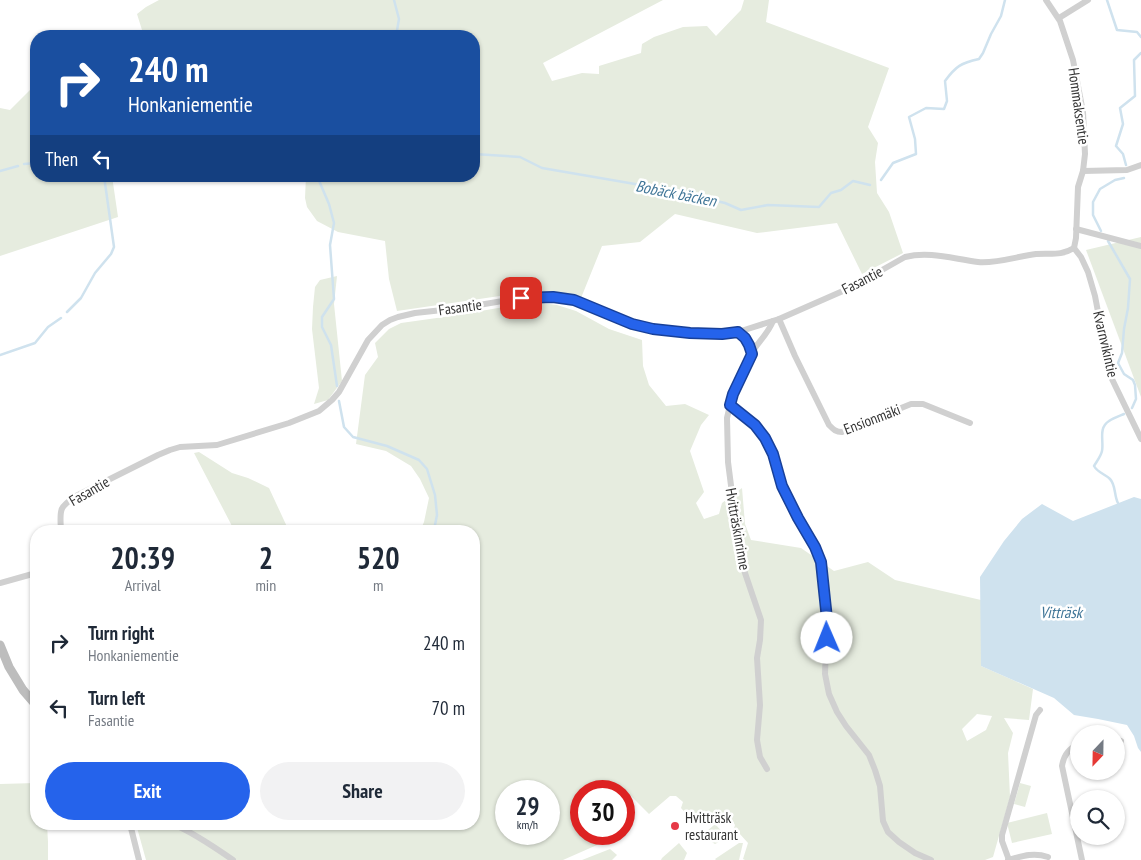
<!DOCTYPE html>
<html lang="en">
<head>
<meta charset="utf-8">
<style>
  body { margin:0; font-family:"PT Sans Narrow",sans-serif; background:#f2f2f3; color:#1f2937; height:100vh; display:flex; flex-direction:column; font-size:19px; white-space:nowrap }
  * { box-sizing:border-box; margin:0 }
  p { font-size:16px; color:#747a83 }
  .icon { flex:none; width:28px; height:28px; fill:none; stroke:currentColor; stroke-width:2; stroke-linecap:round; stroke-linejoin:round }
  .map { position:relative; flex:1; overflow:hidden }
  .details { position:absolute; left:30px; top:525px; width:450px; height:305px; display:flex; flex-direction:column; background:#fff; border-radius:20px; box-shadow:0 1px 4px #0004 }
  .details>* { flex:none }
  .guide { position:absolute; left:30px; top:30px; width:450px; height:152px; border-radius:20px; box-shadow:0 1px 4px #0004; background:#1a4fa0; color:#fff; overflow:hidden }
  .needle { width:32px; rotate:202deg }
  .tools { position:absolute; left:1070px; top:725px; display:grid; gap:10px }
  .tools a { display:grid; place-items:center; width:55px; height:55px; border-radius:50%; background:#fff; box-shadow:0 1px 4px #0004; font-size:25px }
  .speed { position:absolute; left:495px; top:780px; display:flex; gap:10px; font-size:25px; font-weight:700; text-align:center }
  .speed>* { display:grid; place-content:center; width:65px; height:65px; border-radius:50%; background:#fff; box-shadow:0 1px 4px #0004; line-height:1 }
  .speed small { font-size:12px; font-weight:400 }
  .speed .limit { border:8px solid #d22; background:#fff; color:#111 }
  .pin { position:absolute; display:grid; place-items:center; width:42px; height:42px; color:#fff; margin:-21px; border-radius:10px; box-shadow:0 2px 8px #0006 }
  .me { position:absolute; width:55px; margin:-28px; rotate:359deg; stroke-linejoin:round; filter:drop-shadow(0 0 4px #0008) }
  .turn { display:flex; align-items:center; gap:18px; height:105px; padding:0 15px; font-size:22px }
  .turn .icon { width:65px; height:65px; stroke-width:2.5 }
  .turn b { display:block; font-size:35px; line-height:42px }
  .then { display:flex; align-items:center; height:48px; padding:0 15px; background:#0003; gap:10px; font-size:19px }
  .eta { display:flex; justify-content:space-evenly; align-items:center; height:85px; text-align:center }
  .eta b { font-size:30px; font-weight:600; line-height:35px }
  .button { display:flex; gap:10px; margin-top:auto; padding:10px 15px }
  .button a { flex:1; height:58px; border-radius:30px; background:#2563eb; color:#fff; font-size:20px; font-weight:600; line-height:58px; text-align:center }
  .button a+a { background:#f2f2f3; color:#1f2937 }
  ul { padding:0; list-style:none }
  li { display:flex; align-items:center; gap:15px; height:65px; padding:0 15px }
  li div { flex:1 }
  li b { display:block; font-size:19px }
  li em { font-style:normal }
  .map>svg:first-child { display:block }
</style>
</head>
<body>
<div class="map">
<svg width="1141" height="860" viewBox="0 0 1141 860">
  <rect width="100%" height="100%" fill="#fff"/>
  <!-- green -->
  <g fill="#e6ecdf" fill-rule="evenodd">
    <polygon points="159,0 663,0 543,63 552,81 582,73 599,74 599,66 641,53 642,44 654,37 683,27 707,26 716,36 741,10 744,0 769,0 766,22 889,68 868,127 878,143 875,162 877,193 889,212 903,253 862,274 837,223 757,233 675,214 640,242 602,246 581,298 568,294 520,293 397,311 389,279 385,241 338,232 317,221 307,207 305,198 306,176 474,176 474,36 149,36 142,30 137,14 146,7"/>
    <polygon points="36,84 36,176 112,176 118,217 0,256 0,108 10,110"/>
    <polygon points="1141,237 1141,397 1086,250"/>
    <polygon points="337,276 334,304 342,381 328,400 314,404 319,388 312,329 313,307 315,287 320,280"/>
    <path d="M534,302L557,305L576,311L609,329L642,340L643,366L649,385L666,406L685,404L709,415L701,425L690,451L704,492L696,503L704,519L719,514L722,503L742,488L745,524L751,540L801,548L834,571L868,562L895,580L981,600V666L1033,689L1029,720L1004,718L1013,733L1008,753L1010,797L993,857L985,860H745L743,859L748,843L739,833L736,835L733,831L735,825L732,820C724,819 731,819 724,821C716,823 712,818 707,813L697,821L690,818L681,808L683,802L676,796H670L649,814L625,790L624,792L581,791V834H594L601,842L597,845L563,860H146L136,824H474V531H420L424,522L429,498L420,479L411,466L386,451L356,444L365,375L378,357L375,343L389,329L401,323L451,316ZM977,714L992,716L986,730L967,741L962,729ZM506,791H549V834H506Z"/>
    <polygon points="199,452 232,473 248,478 269,488 289,531 212,531 225,530 232,526 194,453"/>
    <polygon points="36,783 36,824 47,824 48,842 48,860 0,860 0,784"/>
    <polygon points="1020,783 1031,786 1025,807 1014,804"/>
    <polygon points="1047,813 1052,834 1012,843 1007,823"/>
    <path d="M714,825H716L725,835C724,839 719,842 715,844C710,842 708,836 707,831Z"/>
    <polygon points="679,843 687,853 684,860 661,860 662,858"/>
    <polygon points="739,843 743,843 739,860 716,860 715,859"/>
    <polygon points="610,849 617,855 612,860 582,860"/>
  </g>
  <!-- water -->
  <polygon fill="#cfe2ee" points="1134,497 1141,499 1141,752 1138,748 1134,736 1127,725 1098,719 1074,715 1054,698 981,666 980,577 1004,541 1022,519 1042,504 1073,521"/>
  <g fill="none" stroke-linecap="round" stroke-linejoin="round">
    <!-- stream -->
    <g stroke="#cfe2ee" stroke-width="2.5">
      <polyline points="394,0 399,19 396,36"/>
      <polyline points="1107,0 1117,30 1137,32 1141,37"/>
      <polyline points="474,154 520,157 542,168 664,189 725,203 741,210 768,205 819,207 831,193 841,190 853,181 870,185"/>
      <polyline points="24,164 36,163"/>
      <polyline points="1126,165 1123,154 1116,146 1123,124 1120,108 1135,96 1134,60 1141,53"/>
      <polyline points="0,171 18,166"/>
      <polyline points="317,176 329,204 334,223 330,245 334,299 322,317 322,327 331,345 337,386"/>
      <path d="M881,180L893,163L916,154L915,139L909,117L926,108L944,109L947,101L945,81C956,66 961,63 979,59L983,53L991,34L1001,16L1005,0"/>
      <polyline points="1101,231 1093,215 1093,202 1100,189 1115,180 1124,178"/>
      <polyline points="1108,241 1130,279 1128,308 1124,329 1122,353 1118,363 1124,374 1133,380 1135,385 1136,399 1132,408"/>
      <polyline points="67,312 81,298 95,273 111,254 114,247 104,176"/>
      <polyline points="0,355 35,343 48,327 61,318"/>
      <polyline points="339,401 344,427 353,437 387,446 419,460 427,469 435,495 437,515 435,525"/>
      <path d="M1118,503C1114,496 1116,485 1110,479C1105,474 1098,473 1094,466C1097,461 1101,456 1102,451C1104,441 1098,428 1109,421C1113,418 1119,416 1124,414"/>
    </g>
    <!-- street -->
    <g stroke="#d0d0d0" stroke-width="6">
      <polyline points="1046,0 1060,21 1073,60 1083,112 1085,154 1083,171 1078,187 1076,238 1074,248"/>
      <polyline points="1059,18 1088,0"/>
      <polyline points="1083,171 1127,170 1141,165"/>
      <polyline points="1076,229 1141,246"/>
      <polyline points="1074,248 1081,257 1088,272 1095,296 1110,375 1141,439"/>
      <path d="M779,319L795,356L829,425C834,430 836,432 842,432L911,404H923L970,423"/>
      <path d="M773,321C768,334 758,342 751,354C742,369 735,388 730,405L755,425L765,437L773,454L782,486L798,518L815,547L821,562L827,619L825,674L829,694L837,712L846,726L869,755L875,770L880,786L883,821L888,832L899,842L915,853L931,860"/>
      <path d="M738,332C746,339 749,344 752,354"/>
      <polyline points="730,405 727,418 728,462 739,548 745,573 761,620 760,640 757,658 760,705 757,740 760,757 767,769"/>
      <path d="M61,531C60,510 58,508 76,496L158,455L170,450L180,447L217,445L289,423L319,411L332,400L339,392L368,340L382,325L390,320L398,317L415,313L461,308L521,298L553,297L574,300L631,324L653,329L690,333L722,334L738,332L779,319L852,287L905,257C930,251 953,259 978,262C995,264 1019,256 1036,254C1051,253 1061,256 1074,248"/>
      <polyline points="0,583 36,573"/>
      <polyline points="1116,739 1121,741"/>
      <path d="M1079,744C1069,749 1064,754 1062,766L1082,860"/>
      <polyline points="130,824 139,860"/>
      <path d="M173,824C194,833 213,846 233,860"/>
      <path d="M1008,860C1022,856 1034,852 1048,857"/>
      <polyline points="1009,860 1002,841 1002,835 1036,715 1040,710"/>
    </g>
    <!-- secondary -->
    <polyline stroke="#bdbdbd" stroke-width="9" points="0,645 9,667 23,690 36,705"/>
  </g>
  <g fill="none" stroke-linecap="round" stroke-linejoin="round">
    <defs>
      <polyline id="route" points="521,298 553,297 574,300 632,324 653,329 690,333 722,334 738,332 745,338 749,345 752,354 733,394 730,405 755,425 765,438 773,454 782,486 798,518 815,547 821,562 827,619 827,638"/>
    </defs>
    <!-- route casing -->
    <use href="#route" stroke="#184099" stroke-width="12"/>
    <!-- route -->
    <use href="#route" stroke="#2563eb" stroke-width="9"/>
  </g>
  <!-- markers -->
  <circle fill="#e63946" stroke="#fff" stroke-width="2" cx="675" cy="826" r="5"/>
  <g text-anchor="middle" dominant-baseline="central" stroke-width="5" stroke-linejoin="round" paint-order="stroke">
    <!-- street labels -->
    <g font-size="15" fill="#333" stroke="#fff">
      <text transform="translate(1079 106) rotate(82)">Hommaksentie</text>
      <text transform="translate(862 280) rotate(-27)">Fasantie</text>
      <text transform="translate(460 307) rotate(-8)">Fasantie</text>
      <text transform="translate(1106 344) rotate(77)">Kvarnvikintie</text>
      <text transform="translate(872 419) rotate(-21)">Ensionmäki</text>
      <text transform="translate(89 491) rotate(-30)">Fasantie</text>
      <text transform="translate(738 529) rotate(80)">Hvitträskinrinne</text>
    </g>
    <!-- poi labels -->
    <g font-size="15" fill="#333" stroke="#fff" text-anchor="start">
      <text x="685" y="817">Hvitträsk<tspan x="685" dy="17">restaurant</tspan></text>
    </g>
    <!-- water labels -->
    <g font-size="16" font-style="italic" fill="#3f7597" stroke="#fff">
      <text transform="translate(676 193) rotate(11)">Bobäck bäcken</text>
      <text x="1061" y="612">Vitträsk</text>
    </g>
  </g>
</svg>
<div class="tools">
<a><svg class="needle" viewBox="-14 -14 28 28"><path d="M0-13l5 13h-10z" fill="#e53935"/><path d="M0 13l5-13h-10z" fill="#747a83"/></svg></a>
<a><svg class="icon" aria-label="search" viewBox="0 0 24 24"><circle cx="10" cy="10" r="6"/><path d="M15 15l6 6"/></svg></a>
</div>
<div class="speed"><div>29<small>km/h</small></div><div class="limit">30</div></div>
<div class="pin" style="left:521px;top:298px;background:#d93025"><svg class="icon" aria-label="arrive" viewBox="0 0 24 24"><path d="M6 21V4h12l-3 4 3 4H6"/></svg></div>
<svg class="me" style="left:827px;top:638px" viewBox="-20 -20 40 40"><circle r="19" fill="#fff"/><path d="M0-13L10 11 0 6-10 11z" fill="#2563eb"/></svg>
<div class="guide">
<div class="turn"><svg class="icon" aria-label="right" viewBox="0 0 24 24"><path d="M7 20v-9h11M14 6l5 5-5 5"/></svg><div><b>240 m</b>Honkaniementie</div></div>
<div class="then">Then<svg class="icon" aria-label="left" viewBox="0 0 24 24"><path d="M17 20v-9H6M10 6l-5 5 5 5"/></svg></div>
</div>
<section class="details">
<div class="eta">
<div><b>20:39</b><p>Arrival</p></div>
<div><b>2</b><p>min</p></div>
<div><b>520</b><p>m</p></div>
</div>
<ul>
<li><svg class="icon" aria-label="right" viewBox="0 0 24 24"><path d="M7 20v-9h11M14 6l5 5-5 5"/></svg><div><b>Turn right</b><p>Honkaniementie</p></div><em>240 m</em></li>
<li><svg class="icon" aria-label="left" viewBox="0 0 24 24"><path d="M17 20v-9H6M10 6l-5 5 5 5"/></svg><div><b>Turn left</b><p>Fasantie</p></div><em>70 m</em></li>
</ul>
<div class="button"><a>Exit</a><a>Share</a></div>
</section>
</div>
</body>
</html>
